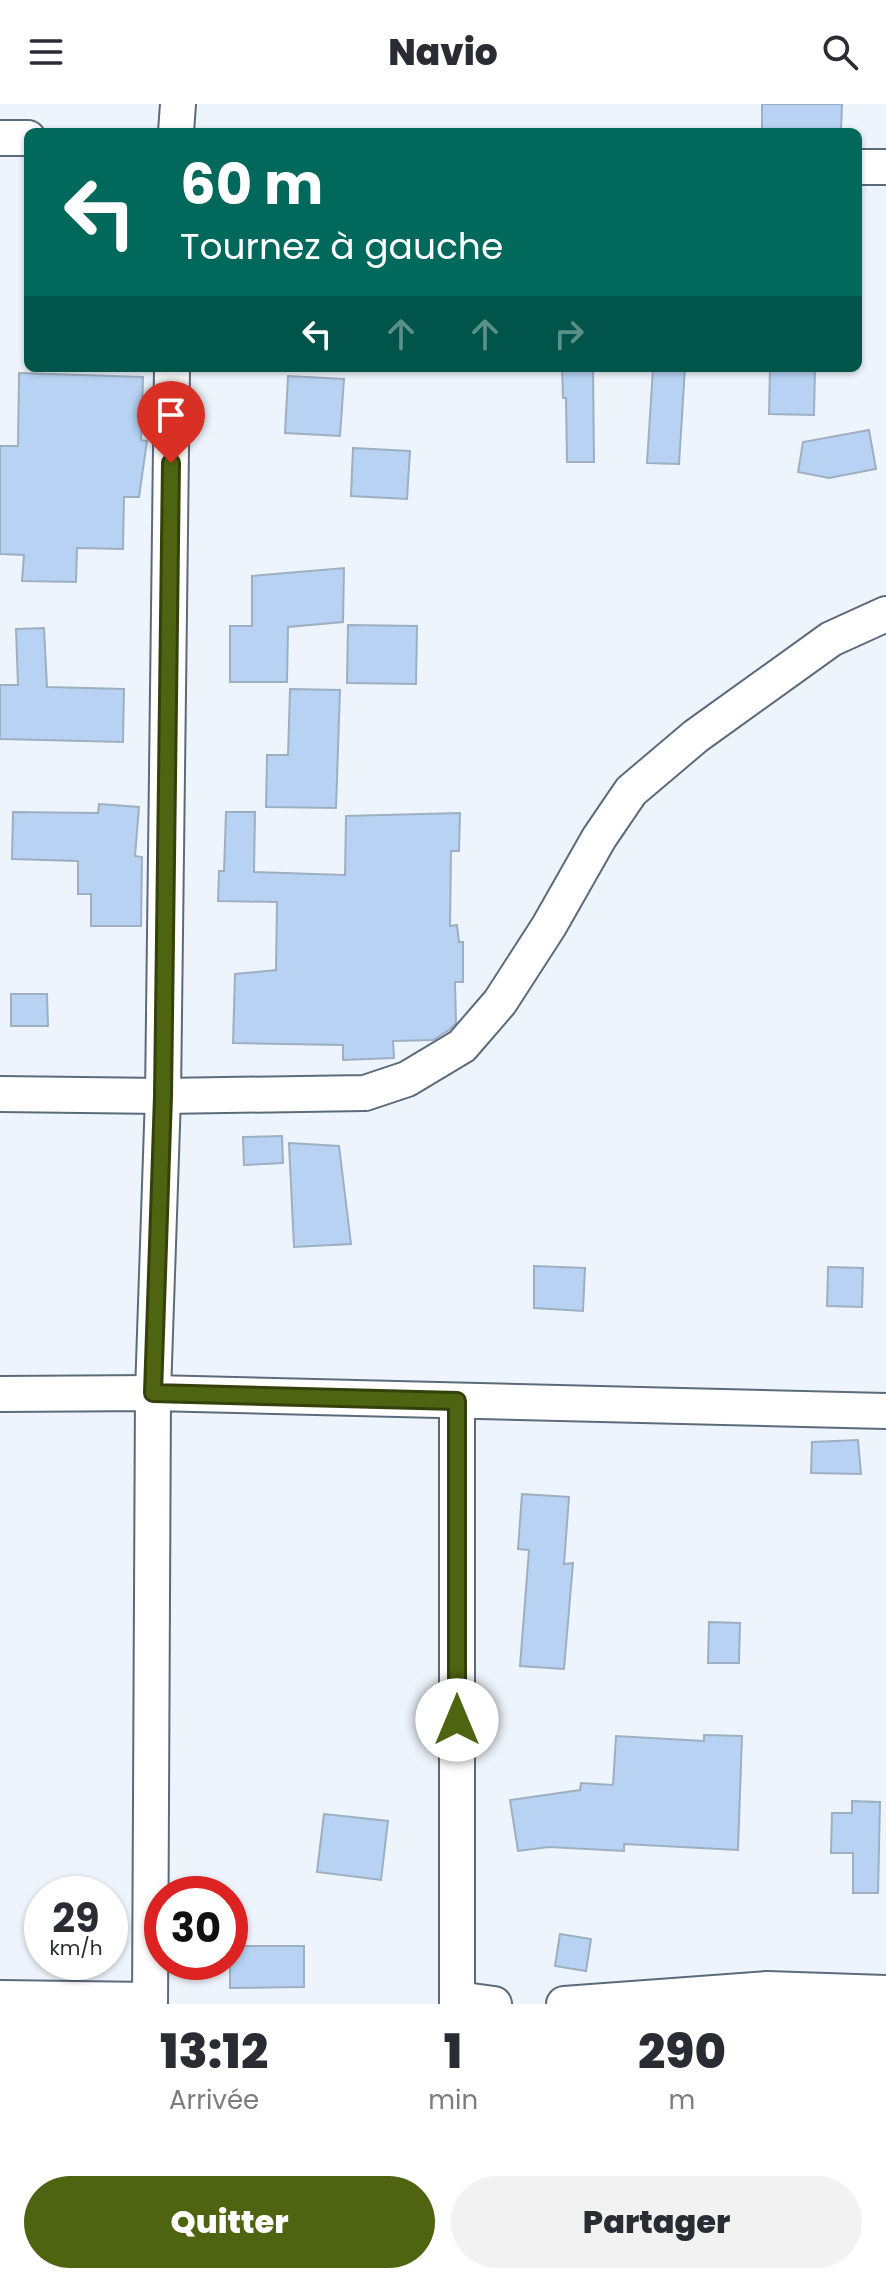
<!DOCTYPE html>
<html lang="fr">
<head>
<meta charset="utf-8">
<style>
  body { margin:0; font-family:Poppins,sans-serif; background:#f2f2f3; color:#2b2b33; height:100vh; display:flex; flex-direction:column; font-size:30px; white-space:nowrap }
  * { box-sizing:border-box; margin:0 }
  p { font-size:26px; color:#7c7c81 }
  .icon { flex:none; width:44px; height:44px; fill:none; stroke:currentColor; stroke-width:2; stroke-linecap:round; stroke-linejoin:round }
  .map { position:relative; height:1900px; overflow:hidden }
  .sheet { display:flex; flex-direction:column; background:#fff; flex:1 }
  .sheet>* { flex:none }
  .guide { position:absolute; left:24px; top:24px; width:838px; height:244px; border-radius:12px; box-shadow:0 2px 6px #0004; background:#00695c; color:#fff; overflow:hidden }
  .speed { position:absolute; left:24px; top:1772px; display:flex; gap:16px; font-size:40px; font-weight:700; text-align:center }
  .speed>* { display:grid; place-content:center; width:104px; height:104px; border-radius:50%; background:#fff; box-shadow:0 2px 6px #0004; line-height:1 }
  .speed small { font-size:20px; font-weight:400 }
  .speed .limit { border:12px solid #d22; background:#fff; color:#111 }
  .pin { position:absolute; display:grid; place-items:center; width:68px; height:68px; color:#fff; margin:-82px -34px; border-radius:50% 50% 50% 0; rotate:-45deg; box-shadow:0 0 8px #0007 }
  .pin .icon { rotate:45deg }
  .me { position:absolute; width:88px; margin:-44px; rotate:0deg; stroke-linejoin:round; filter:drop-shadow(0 0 6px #0008) }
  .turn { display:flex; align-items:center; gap:28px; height:168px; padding:0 24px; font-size:36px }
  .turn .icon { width:104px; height:104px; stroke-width:2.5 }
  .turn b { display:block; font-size:56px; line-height:68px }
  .lanes { display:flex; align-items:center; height:76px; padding:0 24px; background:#0003; justify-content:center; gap:40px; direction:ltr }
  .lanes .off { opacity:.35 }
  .eta { display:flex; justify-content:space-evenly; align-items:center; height:136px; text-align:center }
  .eta b { font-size:48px; font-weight:800; line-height:56px }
  .primary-button { display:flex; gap:16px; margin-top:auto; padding:16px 24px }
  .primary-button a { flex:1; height:92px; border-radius:48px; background:#4f6411; color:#fff; font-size:32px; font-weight:800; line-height:92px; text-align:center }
  .primary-button a+a { background:#f2f2f3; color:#2b2b33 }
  header { display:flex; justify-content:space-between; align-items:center; height:104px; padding:0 24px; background:#fff; font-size:36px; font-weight:800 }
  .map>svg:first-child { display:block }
</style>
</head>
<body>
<header><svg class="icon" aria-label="menu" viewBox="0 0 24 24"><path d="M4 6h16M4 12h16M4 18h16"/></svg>Navio<svg class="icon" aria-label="search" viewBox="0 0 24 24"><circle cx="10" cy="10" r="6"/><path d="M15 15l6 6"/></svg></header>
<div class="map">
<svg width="886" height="1900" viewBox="0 0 886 1900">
  <rect width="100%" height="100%" fill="#eef4fc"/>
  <!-- building -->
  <g fill="#b7d2f2" stroke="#9fafc2" stroke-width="2">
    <polygon points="762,0 842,0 841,28 762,28"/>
    <polygon points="562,264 593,264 594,358 567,358 566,294 563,294"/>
    <polygon points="653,264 685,264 679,360 647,359"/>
    <polygon points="770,264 815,264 814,311 769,310"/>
    <polygon points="19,269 143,273 141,336 147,337 139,393 124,393 123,445 77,444 76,478 22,477 24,451 0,450 0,342 18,342"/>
    <polygon points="288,272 344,275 340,332 285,329"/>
    <polygon points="869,326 876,365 829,374 798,368 803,338"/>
    <polygon points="353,344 410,347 407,395 351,392"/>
    <polygon points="344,464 343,518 288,523 287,578 230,578 230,522 252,522 252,472"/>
    <polygon points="348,521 417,522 416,580 347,579"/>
    <polygon points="44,524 47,583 124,585 123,638 0,635 0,581 18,581 16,525"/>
    <polygon points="290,585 340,586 336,704 266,703 267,651 288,651"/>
    <polygon points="99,700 139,703 135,752 142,753 141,822 91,822 91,790 78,790 78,757 12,755 13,708 98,709"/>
    <polygon points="226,708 255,708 254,768 345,771 346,712 460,709 459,747 451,747 450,822 457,821 459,838 463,838 463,878 455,878 456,919 449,926 433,936 393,937 394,954 343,956 343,941 233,939 235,870 276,866 277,798 218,797 219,767 224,767"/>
    <polygon points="11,890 47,890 48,922 11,922"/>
    <polygon points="282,1032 283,1059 244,1061 243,1033"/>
    <polygon points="289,1039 339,1042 351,1140 294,1143"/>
    <polygon points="534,1162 585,1164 583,1207 534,1204"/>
    <polygon points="828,1163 863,1164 862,1203 827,1202"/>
    <polygon points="858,1336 861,1370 811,1369 812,1338"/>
    <polygon points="522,1390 569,1393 564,1460 573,1459 564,1565 520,1562 529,1446 518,1445"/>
    <polygon points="709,1518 740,1519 739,1559 708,1559"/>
    <polygon points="704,1631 742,1632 738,1746 624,1740 624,1747 549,1743 518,1747 510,1696 580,1686 581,1679 613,1681 616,1632 704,1637"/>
    <polygon points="852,1697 880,1698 878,1789 853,1789 853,1749 831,1749 832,1709 852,1709"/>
    <polygon points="324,1710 388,1717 381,1776 317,1768"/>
    <polygon points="560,1830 591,1835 586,1867 555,1862"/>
    <polygon points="230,1842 304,1842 304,1883 230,1884"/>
  </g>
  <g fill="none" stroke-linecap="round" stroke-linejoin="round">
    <defs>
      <g id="street">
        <polyline points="176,28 178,0"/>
        <polyline points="0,34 28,34"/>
        <polyline points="858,63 886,63"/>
        <polyline points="0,990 163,992 365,989 407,975 462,942 500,898 549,822 599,734 631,687 696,632 831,535 886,510"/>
        <polyline points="0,1290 153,1289 886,1307"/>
        <polyline points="0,1894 150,1896"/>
        <polyline points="457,1895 494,1900"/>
        <polyline points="150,1900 153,1289 163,992 172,264"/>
        <polyline points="457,1900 457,1297"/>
        <polyline points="564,1900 767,1885 886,1889"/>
      </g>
    </defs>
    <!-- street casing -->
    <use href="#street" stroke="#5c6b7c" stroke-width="38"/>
    <!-- street -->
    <use href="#street" stroke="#fff" stroke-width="34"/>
  </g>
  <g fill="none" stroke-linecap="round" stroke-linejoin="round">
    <defs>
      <polyline id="route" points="171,359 163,992 153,1289 457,1297 457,1616"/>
    </defs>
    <!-- route casing -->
    <use href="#route" stroke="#33410b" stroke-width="20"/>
    <!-- route -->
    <use href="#route" stroke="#4f6411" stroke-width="14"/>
  </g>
</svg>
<div class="speed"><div>29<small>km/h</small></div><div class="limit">30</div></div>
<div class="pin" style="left:171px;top:359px;background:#d93025"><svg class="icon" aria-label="arrive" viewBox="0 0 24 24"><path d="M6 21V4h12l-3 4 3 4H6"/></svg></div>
<svg class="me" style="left:457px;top:1616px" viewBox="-20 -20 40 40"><circle r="19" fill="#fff"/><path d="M0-13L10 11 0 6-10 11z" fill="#4f6411"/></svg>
<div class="guide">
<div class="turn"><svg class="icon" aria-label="left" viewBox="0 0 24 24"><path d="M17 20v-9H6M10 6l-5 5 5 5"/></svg><div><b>60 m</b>Tournez à gauche</div></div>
<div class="lanes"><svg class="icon" aria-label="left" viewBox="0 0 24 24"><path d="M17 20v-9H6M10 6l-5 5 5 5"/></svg><svg class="icon off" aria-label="ahead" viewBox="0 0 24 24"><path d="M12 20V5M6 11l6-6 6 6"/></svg><svg class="icon off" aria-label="ahead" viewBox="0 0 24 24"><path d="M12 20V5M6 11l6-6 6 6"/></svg><svg class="icon off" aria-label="right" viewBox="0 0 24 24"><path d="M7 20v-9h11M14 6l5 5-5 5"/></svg></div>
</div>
</div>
<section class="sheet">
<div class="eta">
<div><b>13:12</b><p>Arrivée</p></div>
<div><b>1</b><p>min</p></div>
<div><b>290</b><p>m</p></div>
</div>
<div class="primary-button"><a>Quitter</a><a>Partager</a></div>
</section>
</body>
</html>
